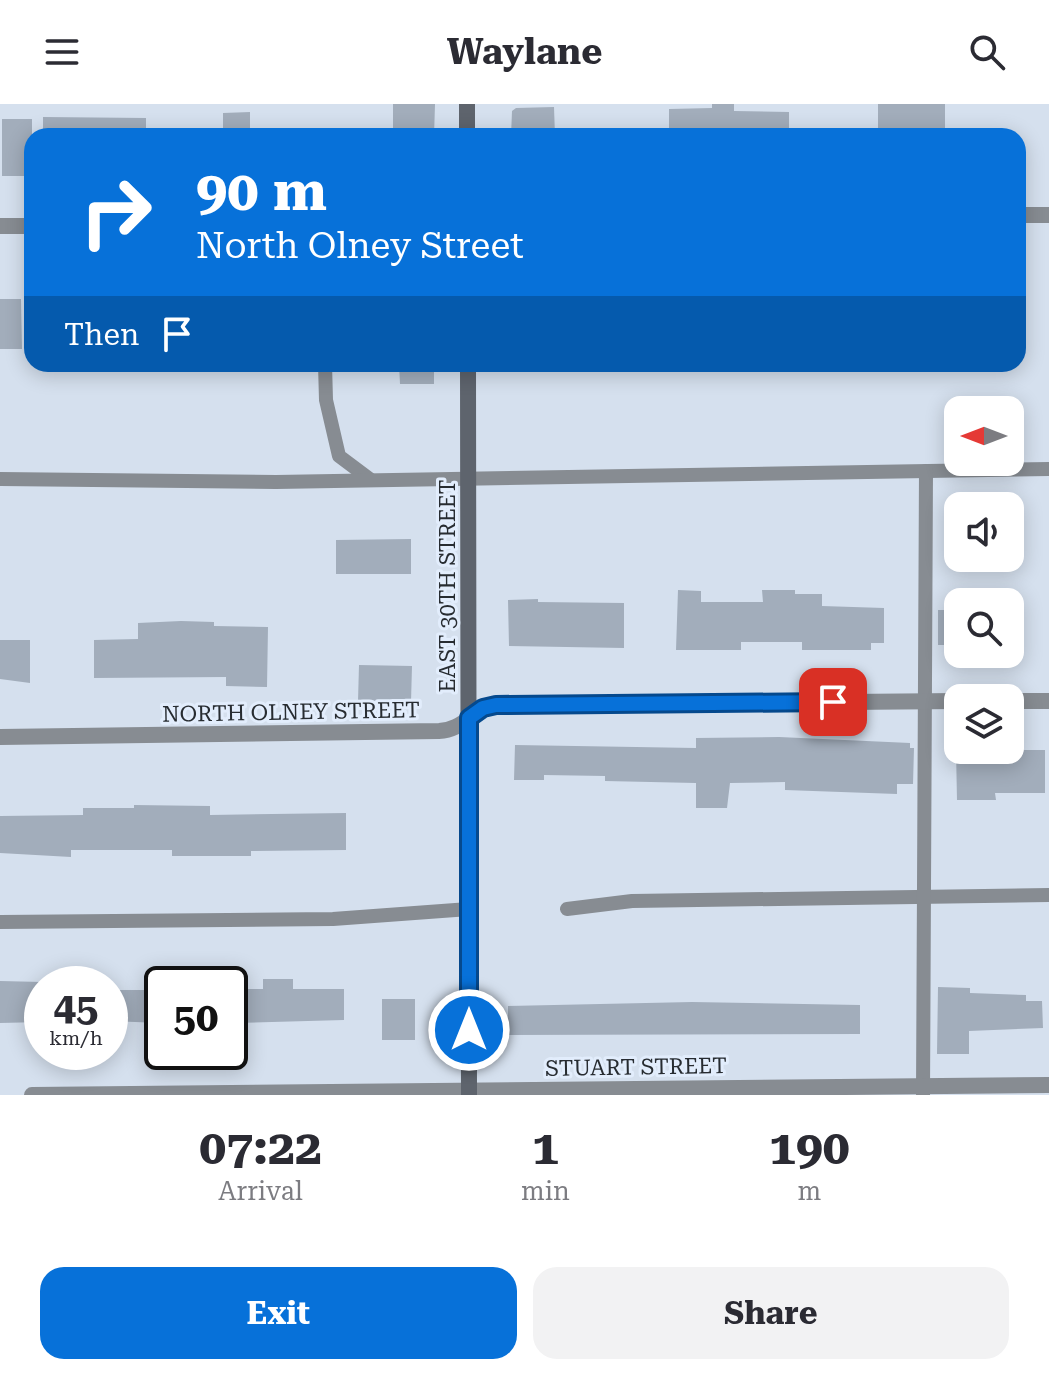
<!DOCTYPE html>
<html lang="en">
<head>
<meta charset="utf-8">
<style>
  body { margin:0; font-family:"Roboto Serif",serif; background:#f2f2f3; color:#2b2b33; height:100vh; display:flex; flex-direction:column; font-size:30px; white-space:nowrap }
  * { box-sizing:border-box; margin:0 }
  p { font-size:26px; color:#7c7c81 }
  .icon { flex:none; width:44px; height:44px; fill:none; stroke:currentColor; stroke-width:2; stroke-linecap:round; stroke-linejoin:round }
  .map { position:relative; height:991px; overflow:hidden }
  .side { display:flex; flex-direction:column; background:#fff; flex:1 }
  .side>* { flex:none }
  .top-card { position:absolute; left:24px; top:24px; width:1002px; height:244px; border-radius:24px; box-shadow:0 4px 20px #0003; background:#0771d9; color:#fff; overflow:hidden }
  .needle { width:52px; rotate:270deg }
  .buttons { position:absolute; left:944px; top:292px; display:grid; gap:16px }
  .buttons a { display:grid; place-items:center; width:80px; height:80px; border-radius:16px; background:#fff; box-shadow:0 4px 20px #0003; font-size:40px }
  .speed { position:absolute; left:24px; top:862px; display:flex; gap:16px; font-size:40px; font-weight:700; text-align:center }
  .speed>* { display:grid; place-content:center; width:104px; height:104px; border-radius:50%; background:#fff; box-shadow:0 4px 20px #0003; line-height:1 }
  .speed small { font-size:20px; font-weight:400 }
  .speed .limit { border:4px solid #111; border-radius:12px; background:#fff; color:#111 }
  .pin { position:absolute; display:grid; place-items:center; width:68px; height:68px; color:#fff; margin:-34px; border-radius:16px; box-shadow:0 4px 12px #0006 }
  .me { position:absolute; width:88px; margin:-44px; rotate:0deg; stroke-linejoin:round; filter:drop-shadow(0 0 6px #0008) }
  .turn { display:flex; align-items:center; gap:28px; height:168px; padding:0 40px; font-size:36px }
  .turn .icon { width:104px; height:104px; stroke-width:2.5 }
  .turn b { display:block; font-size:56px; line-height:68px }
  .then { display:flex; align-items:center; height:76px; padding:0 40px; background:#0003; gap:16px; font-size:30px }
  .eta { display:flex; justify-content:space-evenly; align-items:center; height:136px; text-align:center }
  .eta b { font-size:48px; font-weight:700; line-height:56px }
  .primary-button { display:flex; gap:16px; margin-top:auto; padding:16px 40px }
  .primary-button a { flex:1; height:92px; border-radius:24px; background:#0771d9; color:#fff; font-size:32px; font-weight:700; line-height:92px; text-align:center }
  .primary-button a+a { background:#f2f2f3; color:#2b2b33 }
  header { display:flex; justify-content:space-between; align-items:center; height:104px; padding:0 40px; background:#fff; font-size:36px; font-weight:700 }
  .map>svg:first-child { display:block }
</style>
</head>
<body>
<header><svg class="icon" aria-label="menu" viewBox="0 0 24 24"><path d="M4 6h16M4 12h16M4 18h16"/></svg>Waylane<svg class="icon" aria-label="search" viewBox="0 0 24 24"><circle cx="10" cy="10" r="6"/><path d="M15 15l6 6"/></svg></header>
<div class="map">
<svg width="1049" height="991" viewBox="0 0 1049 991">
  <rect width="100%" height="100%" fill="#d5e0ee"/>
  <!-- building -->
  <g fill="#a2adbb">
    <polygon points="393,0 435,0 434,32 393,32"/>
    <polygon points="712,0 734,0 734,7 789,8 789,32 669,32 669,5 712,4"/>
    <rect x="878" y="0" width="67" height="32"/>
    <polygon points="554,3 555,32 511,32 512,7 516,4"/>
    <polygon points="250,8 250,32 223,32 223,9"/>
    <polygon points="43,13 146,14 146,32 43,32"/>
    <rect x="2" y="15" width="30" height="57"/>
    <polygon points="0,195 21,195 22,245 0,245"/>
    <polygon points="399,260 434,260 434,280 400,280"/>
    <polygon points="411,435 411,470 336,470 336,436"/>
    <polygon points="678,486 701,487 701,498 763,498 762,486 795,486 795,490 822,490 822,502 884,504 884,539 871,539 871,546 802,546 802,538 741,538 741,546 676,546"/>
    <polygon points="538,495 538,498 624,499 624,544 509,542 508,496"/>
    <rect x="938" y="506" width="20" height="35"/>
    <polygon points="181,517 214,518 214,522 268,523 267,583 226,582 226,573 94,574 94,536 138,535 138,519"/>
    <polygon points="0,536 30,536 30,579 0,575"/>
    <polygon points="359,561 412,562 411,598 358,597"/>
    <polygon points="779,633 910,639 910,644 914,644 913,680 897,680 897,690 785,686 785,678 730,679 727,704 696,704 696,679 605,677 605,672 544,671 544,676 514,676 515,641 696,644 696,634"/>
    <polygon points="956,646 1045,646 1045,689 995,689 996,696 957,696"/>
    <polygon points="134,701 210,702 210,711 346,709 346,746 251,747 251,752 172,752 172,746 71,746 71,753 0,749 0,712 83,711 83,704 134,704"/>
    <polygon points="263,875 293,875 293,885 344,885 344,916 233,919 230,885 263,885"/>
    <polygon points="0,877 42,878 42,918 0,919"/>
    <polygon points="938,883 970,884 970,889 1026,891 1026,897 1042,897 1043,924 969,927 969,950 937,950"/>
    <polygon points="110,886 160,886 160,919 110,917"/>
    <rect x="382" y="895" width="33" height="41"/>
    <polygon points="692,898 860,901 860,930 508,931 508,902"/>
  </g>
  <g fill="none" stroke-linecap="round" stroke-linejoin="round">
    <!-- service -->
    <g stroke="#878c92" stroke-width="14">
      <polyline points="325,260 326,296 339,352 371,376"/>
      <polyline points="0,375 276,378 1049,365"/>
      <polyline points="567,805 632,797 1049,791"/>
      <polyline points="0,818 333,815 469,805"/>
      <polyline points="923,991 926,367"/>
    </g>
    <!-- minor -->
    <g stroke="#878c92" stroke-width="16">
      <polyline points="1018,111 1049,111"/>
      <polyline points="0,122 32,122"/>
      <polyline points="1010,597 1049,597"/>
      <path d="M0,633L439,627C463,626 473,606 496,601L958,597"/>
      <polyline points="32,991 1049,981"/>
    </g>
    <!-- secondary -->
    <g stroke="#5e646d" stroke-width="16">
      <polyline points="467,32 467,0"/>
      <polyline points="468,260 469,991"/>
    </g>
  </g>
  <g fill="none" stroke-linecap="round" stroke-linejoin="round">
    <defs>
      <polyline id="route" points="469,926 469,614 483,604 496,601 833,598"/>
    </defs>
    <!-- route casing -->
    <use href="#route" stroke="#05498d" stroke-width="20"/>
    <!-- route -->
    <use href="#route" stroke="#0771d9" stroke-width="14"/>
  </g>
  <g text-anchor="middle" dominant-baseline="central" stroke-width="6" stroke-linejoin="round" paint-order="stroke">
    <!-- street labels -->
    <g font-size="22" fill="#272c31" stroke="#e2edfc">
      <text transform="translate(447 482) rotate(-90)">EAST 30TH STREET</text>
      <text transform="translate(291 608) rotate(-1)">NORTH OLNEY STREET</text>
      <text transform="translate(636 963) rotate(-1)">STUART STREET</text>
    </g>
  </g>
</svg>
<div class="buttons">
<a><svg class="needle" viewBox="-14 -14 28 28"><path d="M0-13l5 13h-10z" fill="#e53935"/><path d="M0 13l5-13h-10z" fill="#7c7c81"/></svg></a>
<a><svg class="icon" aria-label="sound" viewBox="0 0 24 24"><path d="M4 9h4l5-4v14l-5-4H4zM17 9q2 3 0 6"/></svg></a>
<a><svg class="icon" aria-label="search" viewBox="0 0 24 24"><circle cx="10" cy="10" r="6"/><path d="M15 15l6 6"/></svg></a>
<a><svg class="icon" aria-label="layers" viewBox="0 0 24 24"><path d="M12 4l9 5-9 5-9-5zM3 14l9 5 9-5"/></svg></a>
</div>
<div class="speed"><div>45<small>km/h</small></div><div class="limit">50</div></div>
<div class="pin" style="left:833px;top:598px;background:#d93025"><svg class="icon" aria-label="arrive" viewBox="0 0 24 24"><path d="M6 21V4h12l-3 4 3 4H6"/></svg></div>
<svg class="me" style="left:469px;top:926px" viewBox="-20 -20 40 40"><circle r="17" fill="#0771d9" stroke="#fff" stroke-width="3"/><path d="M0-11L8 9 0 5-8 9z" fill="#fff"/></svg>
<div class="top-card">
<div class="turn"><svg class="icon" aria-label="right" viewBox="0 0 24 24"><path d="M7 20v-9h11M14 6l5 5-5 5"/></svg><div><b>90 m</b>North Olney Street</div></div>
<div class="then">Then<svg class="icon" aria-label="arrive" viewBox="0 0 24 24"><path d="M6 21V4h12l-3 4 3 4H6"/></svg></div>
</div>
</div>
<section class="side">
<div class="eta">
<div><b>07:22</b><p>Arrival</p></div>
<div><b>1</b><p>min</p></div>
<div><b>190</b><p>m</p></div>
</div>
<div class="primary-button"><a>Exit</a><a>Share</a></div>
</section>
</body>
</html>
